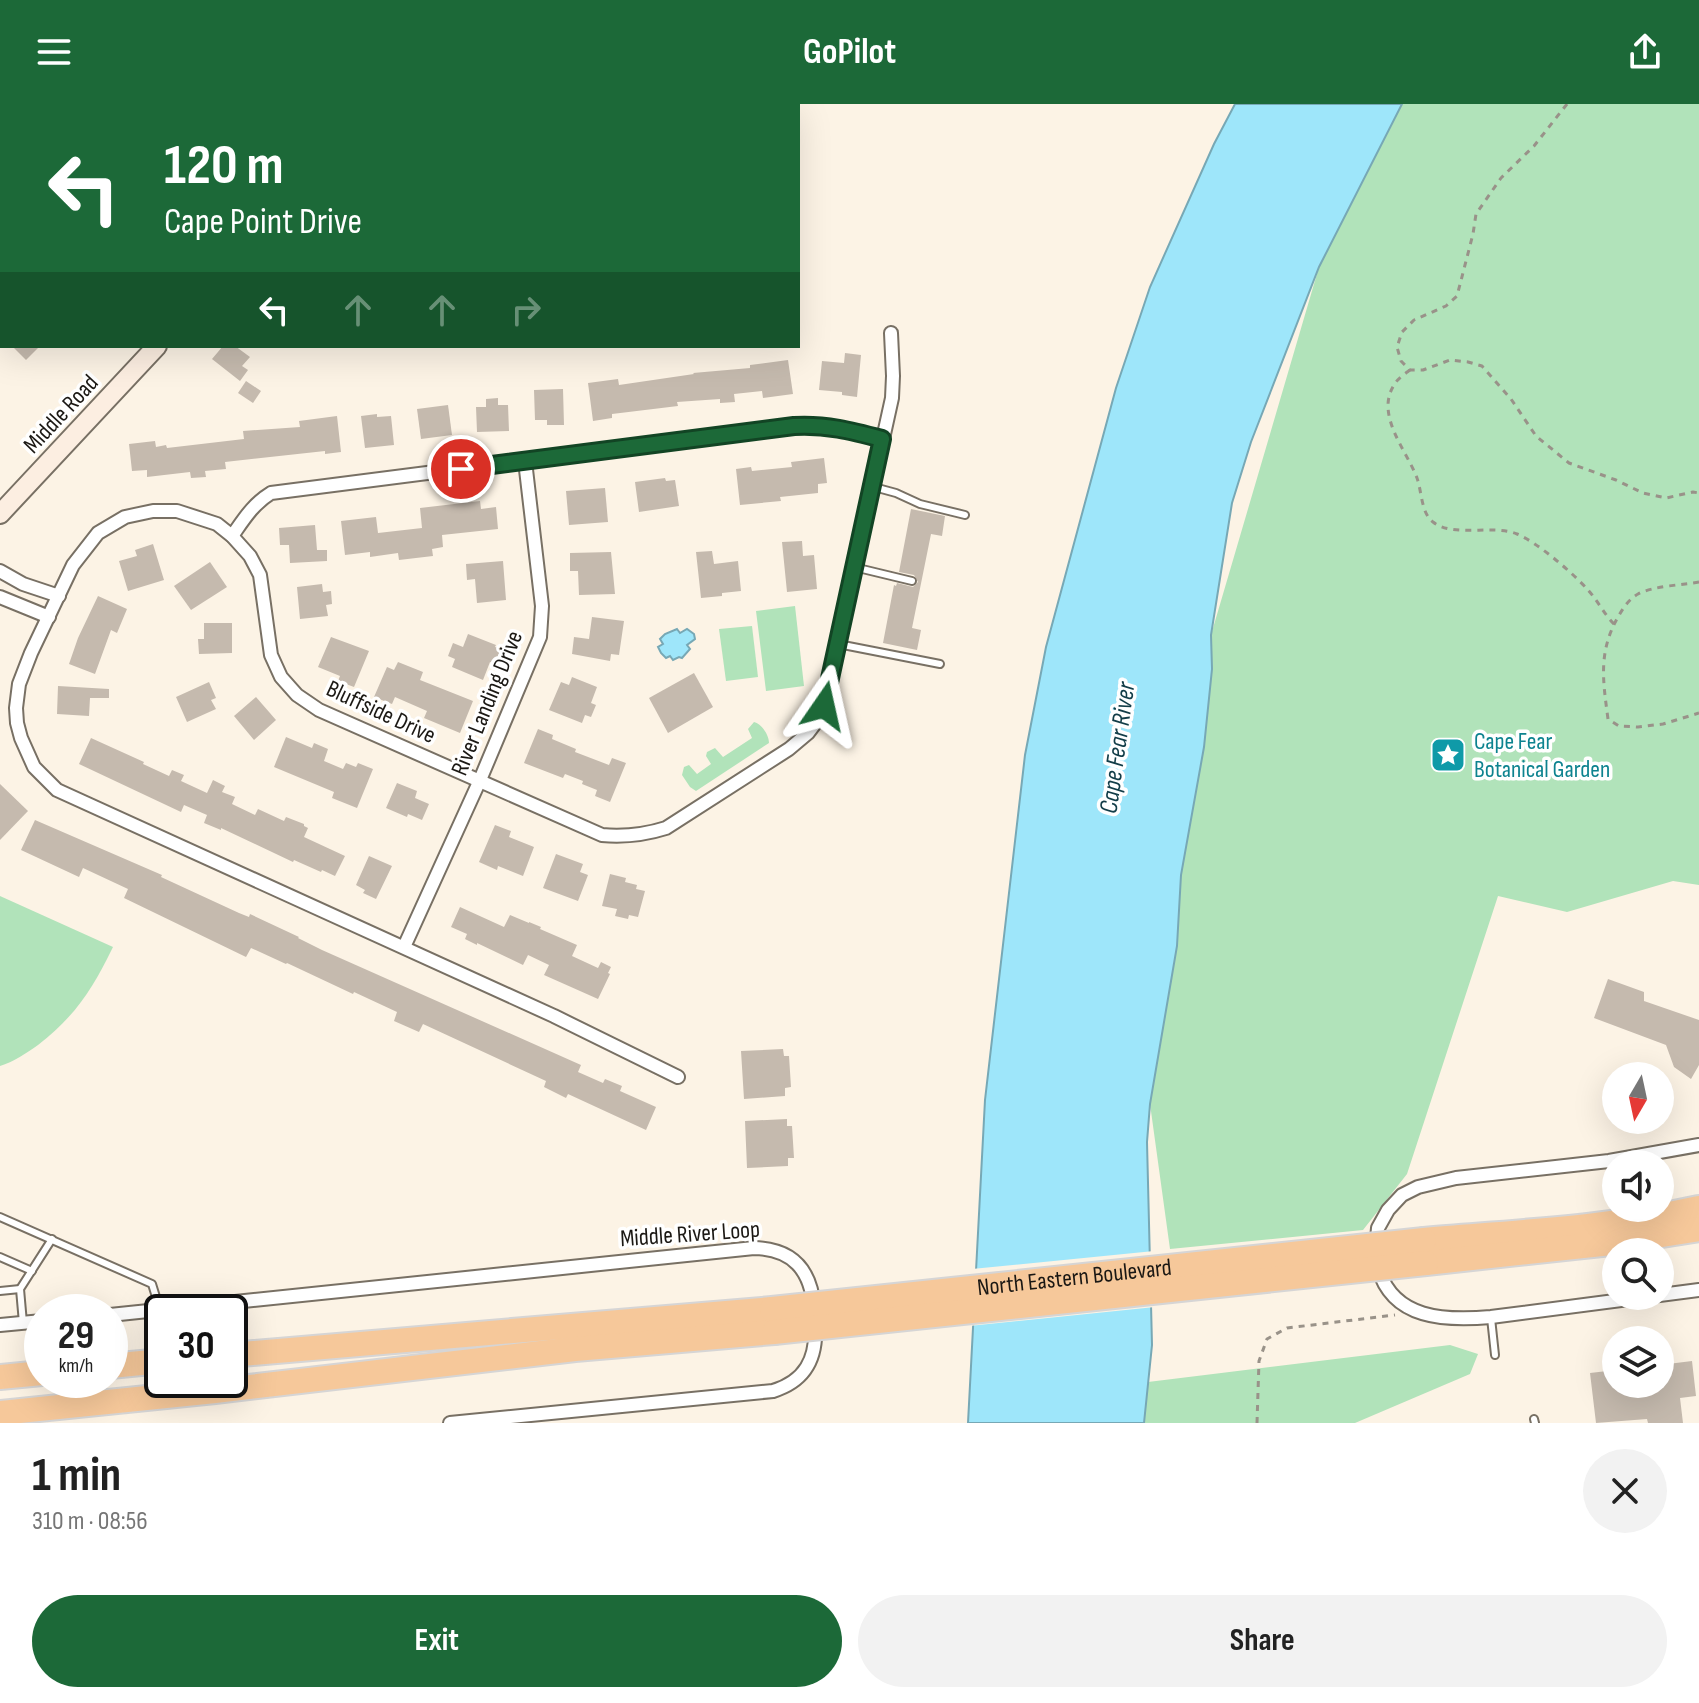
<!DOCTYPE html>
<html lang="en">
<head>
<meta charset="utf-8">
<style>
  body { margin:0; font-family:"Sofia Sans Condensed",sans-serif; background:#f2f2f2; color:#222; height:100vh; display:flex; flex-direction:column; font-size:30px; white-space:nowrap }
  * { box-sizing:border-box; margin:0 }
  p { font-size:26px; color:#767676 }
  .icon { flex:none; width:44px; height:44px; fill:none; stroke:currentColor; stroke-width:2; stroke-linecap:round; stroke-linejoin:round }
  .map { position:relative; height:1319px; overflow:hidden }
  .details { display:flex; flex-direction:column; background:#fff; flex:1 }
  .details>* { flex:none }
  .top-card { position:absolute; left:0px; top:0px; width:800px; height:244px; box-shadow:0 8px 32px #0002; background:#1c6938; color:#fff; overflow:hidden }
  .needle { width:52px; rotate:189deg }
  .buttons { position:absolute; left:1602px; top:958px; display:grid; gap:16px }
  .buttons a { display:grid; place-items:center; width:72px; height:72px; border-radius:50%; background:#fff; box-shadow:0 8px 32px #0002; font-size:40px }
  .speed { position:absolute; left:24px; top:1190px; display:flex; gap:16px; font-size:40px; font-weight:700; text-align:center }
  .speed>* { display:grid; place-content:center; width:104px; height:104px; border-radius:50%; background:#fff; box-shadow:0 8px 32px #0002; line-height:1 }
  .speed small { font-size:20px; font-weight:400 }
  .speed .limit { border:4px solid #111; border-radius:12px; background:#fff; color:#111 }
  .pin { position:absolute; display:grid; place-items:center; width:68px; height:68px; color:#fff; margin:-34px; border:4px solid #fff; border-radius:50%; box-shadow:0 2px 8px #0007 }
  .me { position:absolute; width:88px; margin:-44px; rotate:11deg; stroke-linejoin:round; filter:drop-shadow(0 0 6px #0008) }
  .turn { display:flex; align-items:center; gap:28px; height:168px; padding:0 32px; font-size:36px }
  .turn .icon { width:104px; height:104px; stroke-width:2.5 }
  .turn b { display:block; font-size:56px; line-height:68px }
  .lanes { display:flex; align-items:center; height:76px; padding:0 32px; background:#0003; justify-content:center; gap:40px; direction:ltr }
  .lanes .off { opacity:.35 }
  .round { display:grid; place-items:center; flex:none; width:84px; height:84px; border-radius:42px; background:#f2f2f2 }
  .headline { display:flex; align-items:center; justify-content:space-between; height:136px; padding:0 32px }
  h1 { font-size:48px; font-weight:700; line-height:60px }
  .button { display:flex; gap:16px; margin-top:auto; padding:16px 32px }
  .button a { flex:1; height:92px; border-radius:48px; background:#1c6938; color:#fff; font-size:32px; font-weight:700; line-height:92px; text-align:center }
  .button a+a { background:#f2f2f2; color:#222 }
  header { display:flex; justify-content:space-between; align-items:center; height:104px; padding:0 32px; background:#1c6938; color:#fff; font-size:36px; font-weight:700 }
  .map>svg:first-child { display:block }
</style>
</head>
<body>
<header><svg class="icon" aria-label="menu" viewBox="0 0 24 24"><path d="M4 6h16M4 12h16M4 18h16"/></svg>GoPilot<svg class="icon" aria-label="share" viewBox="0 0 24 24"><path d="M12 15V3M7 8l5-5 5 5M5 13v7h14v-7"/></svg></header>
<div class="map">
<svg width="1699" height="1319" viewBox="0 0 1699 1319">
  <rect width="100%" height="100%" fill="#fcf3e5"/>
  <!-- green -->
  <g fill="#b1e3ba">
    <polygon points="1402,0 1699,0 1699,781 1673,777 1567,808 1498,792 1407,1070 1363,1126 1170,1145 1150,1000 1211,531 1319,163"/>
    <polygon points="795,502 804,582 766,587 756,507"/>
    <polygon points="752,522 758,573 726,577 719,525"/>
    <path d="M754,618C762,620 769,631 769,639L696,687L690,683L682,671L684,663L689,661L697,670L711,660L706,652L707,648L715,644L723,653L752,634L748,625Z"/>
    <path d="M0,792L113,843C92,886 76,911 38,941C27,949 13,958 0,962Z"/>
    <polygon points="1450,1241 1478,1250 1470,1270 1355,1319 1144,1319 1148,1278"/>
  </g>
  <!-- water -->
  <g fill="#9ee6fa" stroke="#77a8b5" stroke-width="2">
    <polygon points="1235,0 1402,0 1319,163 1251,338 1232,399 1211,531 1212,565 1204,643 1181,771 1177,842 1150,1000 1147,1038 1152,1241 1144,1319 968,1319 985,996 1025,651 1046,543 1116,284 1150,183 1214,40"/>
    <polygon points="677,525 680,529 687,525 694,530 695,535 687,541 690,545 682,554 679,553 673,556 670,552 666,554 661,549 658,543 663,540 660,535 665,530"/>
  </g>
  <!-- pier -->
  <polygon fill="#fcf3e5" points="1154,1147 1155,1203 969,1222 972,1165"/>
  <!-- building -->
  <g fill="#c5baae">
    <polygon points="12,242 40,242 26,256"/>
    <polygon points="223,242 235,242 250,253 242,262 248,266 240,277 212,255"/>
    <polygon points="845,249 861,251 857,293 842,291 842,288 819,286 822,257 844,259"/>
    <polygon points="788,256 793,290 763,294 762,287 734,290 735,298 720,299 720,295 677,298 678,302 612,310 612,314 593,317 588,279 618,275 619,281 694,270 693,269 750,264 750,261"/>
    <polygon points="246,277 261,287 253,299 238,289"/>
    <polygon points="563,285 564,321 547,321 547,316 535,316 534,286"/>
    <polygon points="498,294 498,301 508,301 509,327 477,328 476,303 486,303 486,295"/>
    <polygon points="448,301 452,331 421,335 417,305"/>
    <polygon points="377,310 377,313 391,312 394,341 365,344 361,312"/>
    <polygon points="337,312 341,348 325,350 325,347 225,358 226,365 205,367 206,373 191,374 190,368 147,373 147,366 132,367 129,340 155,337 156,343 166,341 167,344 244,335 243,327 300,323 299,317"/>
    <polygon points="824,354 827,379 818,380 818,389 780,393 781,397 740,401 736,365 751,363 752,367 792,363 791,358"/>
    <polygon points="665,374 666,377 675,376 679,402 639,408 635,378"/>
    <polygon points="605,384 608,418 569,421 566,387"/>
    <polygon points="480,397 481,405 496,403 498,425 442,431 443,443 432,445 433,452 399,456 398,449 370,453 370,448 345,451 341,417 376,413 378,429 422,424 420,404"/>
    <polygon points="911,405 945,412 942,432 931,430 912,524 921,526 917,546 883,539 894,481 896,482 897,479 913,483 918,478 914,471 899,468"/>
    <polygon points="315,421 317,446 327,446 327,457 290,459 289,441 280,441 279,424"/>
    <polygon points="802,437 803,452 814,451 817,485 787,488 782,438"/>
    <polygon points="153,440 164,476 128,487 119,457 137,452 135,446"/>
    <polygon points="712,447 714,460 738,457 741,487 722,489 722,492 701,494 696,448"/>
    <polygon points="611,448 615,490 579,491 578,467 570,467 570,449"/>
    <polygon points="503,457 506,496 477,499 475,475 467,476 466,460"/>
    <polygon points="210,458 227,483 191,506 174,482"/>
    <polygon points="322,480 323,488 331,487 332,500 326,501 328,512 300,515 297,483"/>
    <polygon points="98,492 127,505 117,529 111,526 95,570 69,560 78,534"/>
    <polygon points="592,513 624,517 619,551 611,550 610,557 572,550 574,533 589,535"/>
    <polygon points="204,519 232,519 232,549 199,550 198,535 204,535"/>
    <polygon points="468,530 496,541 495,543 501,545 495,560 490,558 483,576 452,563 455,555 448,552 453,539 463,543"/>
    <polygon points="331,533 369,547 354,583 338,577 340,572 318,563"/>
    <polygon points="398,558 423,568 420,576 473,597 460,629 424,614 427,607 395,593 392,600 374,593 387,563 394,566"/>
    <polygon points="694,569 713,603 668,629 649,594"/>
    <polygon points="572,573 597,583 591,599 596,601 591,613 585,611 582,619 549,606 561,578 569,581"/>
    <polygon points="209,578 216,594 211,596 216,605 187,618 176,593"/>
    <polygon points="58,582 109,585 109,594 90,594 89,612 57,610"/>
    <polygon points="256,593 276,616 254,636 234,612"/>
    <polygon points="538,625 553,631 552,635 576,645 575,648 609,661 612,654 626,659 610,698 595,692 597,686 582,680 583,677 565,670 563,674 524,659"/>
    <polygon points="286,633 312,644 314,639 328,645 324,657 343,665 346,659 356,663 358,659 373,665 357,704 332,694 334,688 274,663"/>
    <polygon points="91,634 144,658 143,660 169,672 172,666 184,671 181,677 207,689 213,676 225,682 222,688 235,693 232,700 255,711 258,705 284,717 286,713 304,720 304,722 308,724 304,733 345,752 335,772 322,766 321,768 294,756 293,758 221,724 221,726 204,719 207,711 184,701 181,708 79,660"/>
    <polygon points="397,679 417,687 415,694 429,700 422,716 408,710 407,713 386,704"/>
    <polygon points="0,680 28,707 0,736"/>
    <polygon points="35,716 162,771 161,773 239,809 249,813 250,810 299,833 298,834 322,846 581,961 578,968 603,979 605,975 622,982 620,987 656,1003 646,1026 568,990 566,994 544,983 546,977 423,920 419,928 394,917 397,908 354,888 353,890 287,859 286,860 251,844 246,853 124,794 128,785 83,764 79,773 21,746"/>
    <polygon points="495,721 511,727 509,733 534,743 523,772 498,762 497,766 479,758"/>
    <polygon points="556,750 583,760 580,768 588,771 578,797 543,784"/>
    <polygon points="369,752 392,762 376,795 363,789 365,786 356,781"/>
    <polygon points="610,770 626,774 625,778 637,781 636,785 645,787 638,813 629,811 628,815 615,812 617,805 602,802"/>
    <polygon points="460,803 504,823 510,811 529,819 529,818 541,823 540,825 577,841 572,852 598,864 601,858 611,863 608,869 610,870 598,895 544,871 549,861 528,851 523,861 477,839 477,841 465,835 467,830 451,823"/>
    <polygon points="1608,875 1644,888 1644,897 1699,916 1699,961 1691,975 1674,963 1666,941 1594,914"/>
    <polygon points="783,945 784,952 789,952 791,983 785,984 785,992 744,995 741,947"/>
    <polygon points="787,1015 787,1022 792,1022 794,1054 788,1054 788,1062 747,1064 745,1017"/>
    <polygon points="1692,1257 1696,1292 1680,1294 1683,1319 1648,1319 1647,1315 1596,1319 1590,1269 1616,1266 1616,1280 1660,1280 1660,1261"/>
  </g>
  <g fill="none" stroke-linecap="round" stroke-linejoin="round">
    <defs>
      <g id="lane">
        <polyline points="7,0 8,2"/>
        <polyline points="0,13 2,12"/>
        <polyline points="874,383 896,389 920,400 965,411"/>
        <polyline points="854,463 912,477"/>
        <polyline points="838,540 940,560"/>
        <polyline points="0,1113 152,1180 160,1206"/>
        <polyline points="0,1153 32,1167"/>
        <polyline points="0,1187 20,1185"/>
        <polyline points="1491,1214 1495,1251"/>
        <polyline points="23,1219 20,1185 52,1135"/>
        <polyline points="1534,1315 1535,1319"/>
      </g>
      <g id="street">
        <path d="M232,432C244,415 253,400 271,389L794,322C825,320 852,327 882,335"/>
        <polyline points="0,467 23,480 59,492"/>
        <polyline points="0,493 49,513"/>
        <polyline points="404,843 480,676 540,533 542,502 525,357"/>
        <path d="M678,973L554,912L57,686L34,663L21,634L17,619L16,604L19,580L31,549L73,461L98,429L125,413L153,407H177L217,420L232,432L250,452L260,471L271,551L281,573L297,591L319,606L602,731C625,733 644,731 666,724L789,645L808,629L817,617L824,602L892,294L893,272L891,229"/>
        <polyline points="1376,1145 1378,1124 1388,1106 1402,1091 1418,1083 1456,1074 1609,1057 1699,1041"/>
        <path d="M1378,1163C1392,1216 1446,1217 1491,1213L1699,1186"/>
        <path d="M110,1211L754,1144C793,1145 811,1166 814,1204"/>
        <polyline points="0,1221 42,1217"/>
        <path d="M450,1319L773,1287C805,1277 817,1255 815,1222"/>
      </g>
      <g id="secondary">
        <polyline points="381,2 383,0"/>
        <polyline points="0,410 157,242"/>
      </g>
      <g id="highway">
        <path d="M1424,1136C1516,1128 1609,1124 1699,1104"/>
        <polyline points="1426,1159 1611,1139 1699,1125"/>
        <polyline points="230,1251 772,1205"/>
        <polyline points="110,1262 162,1257"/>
        <polyline points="0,1273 42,1269"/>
        <polyline points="0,1309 215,1287 575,1245 774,1228"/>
      </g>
    </defs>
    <!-- lane casing -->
    <use href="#lane" stroke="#787064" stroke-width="10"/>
    <!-- street casing -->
    <use href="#street" stroke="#787064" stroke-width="16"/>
    <!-- secondary casing -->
    <use href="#secondary" stroke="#787064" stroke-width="22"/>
    <!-- highway casing -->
    <use href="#highway" stroke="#d6d5d5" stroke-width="28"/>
    <!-- path -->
    <g stroke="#999289" stroke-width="3" stroke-dasharray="6 6" stroke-linecap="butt">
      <polyline points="1567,0 1534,42 1501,74 1476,110 1473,130 1457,192 1446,202 1414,216 1402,228 1397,243 1401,257 1410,266 1423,266 1450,256 1468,258 1482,262 1511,295 1536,332 1569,359 1616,376 1643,389 1666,394 1693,388 1699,389"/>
      <path d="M1410,266C1406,269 1400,273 1396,278C1373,309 1406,345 1417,374C1422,388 1421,409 1433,418C1453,434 1493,420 1517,430C1537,438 1574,470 1588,486C1598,497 1604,510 1614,520"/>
      <path d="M1699,478C1682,481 1653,482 1638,490C1629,495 1623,504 1618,513C1598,548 1603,577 1608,615L1619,622L1638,623L1663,620L1699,609"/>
      <polyline points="1257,1319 1259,1257 1267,1235 1287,1224 1395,1211"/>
    </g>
    <!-- lane -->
    <use href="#lane" stroke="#fff" stroke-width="6"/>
    <!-- street -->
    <use href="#street" stroke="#fff" stroke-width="12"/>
    <!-- secondary -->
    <use href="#secondary" stroke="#fceee1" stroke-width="18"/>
    <!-- highway -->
    <use href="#highway" stroke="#f6c89a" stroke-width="24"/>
    <defs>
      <g id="highway-bridge">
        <path id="s1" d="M772,1205L1424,1136"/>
        <polyline points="774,1228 1426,1159"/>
      </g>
    </defs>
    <!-- highway-bridge casing -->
    <use href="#highway-bridge" stroke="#d6d5d5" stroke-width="28" stroke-linecap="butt"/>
    <!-- highway-bridge -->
    <use href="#highway-bridge" stroke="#f6c89a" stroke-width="24"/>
  </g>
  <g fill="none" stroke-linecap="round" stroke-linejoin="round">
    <defs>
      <path id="route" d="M461,365L794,322C825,320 852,327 882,335L824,602"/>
    </defs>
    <!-- route casing -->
    <use href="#route" stroke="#124424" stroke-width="20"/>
    <!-- route -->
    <use href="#route" stroke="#1c6938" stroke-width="14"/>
  </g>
  <!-- icons -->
  <defs>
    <symbol id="sight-square" viewBox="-11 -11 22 22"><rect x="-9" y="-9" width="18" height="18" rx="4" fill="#0f9aa8" stroke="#fff"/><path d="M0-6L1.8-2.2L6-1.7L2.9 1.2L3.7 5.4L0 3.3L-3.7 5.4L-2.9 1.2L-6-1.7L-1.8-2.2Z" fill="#fff"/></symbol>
  </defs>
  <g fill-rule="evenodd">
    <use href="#sight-square" x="1428" y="631" width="40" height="40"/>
  </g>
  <g text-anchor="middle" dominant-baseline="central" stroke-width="7" stroke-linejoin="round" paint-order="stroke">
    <!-- street labels -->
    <g font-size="24" fill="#1b1814" stroke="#fff">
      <text transform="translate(61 310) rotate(-47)">Middle Road</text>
      <text transform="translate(487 599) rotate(-68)">River Landing Drive</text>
      <text transform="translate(381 608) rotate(25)">Bluffside Drive</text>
      <text transform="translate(690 1130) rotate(-4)">Middle River Loop</text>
      <text stroke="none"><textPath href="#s1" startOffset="304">North Eastern Boulevard</textPath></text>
    </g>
    <!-- culture labels -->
    <g font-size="24" fill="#0d838f" stroke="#fff" text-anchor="start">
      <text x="1474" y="637">Cape Fear<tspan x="1474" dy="28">Botanical Garden</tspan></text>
    </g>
    <!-- water labels -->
    <g font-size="26" font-style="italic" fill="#123d48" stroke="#fff">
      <text transform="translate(1118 644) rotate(-82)">Cape Fear River</text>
    </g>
  </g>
</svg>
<div class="buttons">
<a><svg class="needle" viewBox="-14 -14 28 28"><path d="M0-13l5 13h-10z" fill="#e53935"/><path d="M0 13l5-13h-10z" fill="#767676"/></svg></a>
<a><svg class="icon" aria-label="sound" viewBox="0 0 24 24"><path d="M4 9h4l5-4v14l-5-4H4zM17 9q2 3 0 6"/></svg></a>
<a><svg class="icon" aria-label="search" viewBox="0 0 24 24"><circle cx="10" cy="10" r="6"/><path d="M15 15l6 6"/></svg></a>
<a><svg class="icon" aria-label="layers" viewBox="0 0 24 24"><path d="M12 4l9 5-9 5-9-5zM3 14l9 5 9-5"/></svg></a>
</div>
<div class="speed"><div>29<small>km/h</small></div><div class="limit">30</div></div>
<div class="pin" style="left:461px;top:365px;background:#d93025"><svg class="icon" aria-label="arrive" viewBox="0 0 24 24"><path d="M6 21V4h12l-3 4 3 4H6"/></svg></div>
<svg class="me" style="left:824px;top:602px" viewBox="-20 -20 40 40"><path d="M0-17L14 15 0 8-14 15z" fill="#1c6938" stroke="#fff" stroke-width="4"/></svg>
<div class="top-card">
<div class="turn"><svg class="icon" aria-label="left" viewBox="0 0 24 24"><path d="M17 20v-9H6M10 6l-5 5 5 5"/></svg><div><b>120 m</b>Cape Point Drive</div></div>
<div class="lanes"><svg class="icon" aria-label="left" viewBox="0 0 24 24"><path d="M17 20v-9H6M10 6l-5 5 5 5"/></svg><svg class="icon off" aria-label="ahead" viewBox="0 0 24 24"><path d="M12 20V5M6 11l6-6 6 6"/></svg><svg class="icon off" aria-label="ahead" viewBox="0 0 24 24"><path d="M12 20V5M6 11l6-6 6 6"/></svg><svg class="icon off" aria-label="right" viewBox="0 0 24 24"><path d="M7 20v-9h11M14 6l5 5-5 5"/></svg></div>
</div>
</div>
<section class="details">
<div class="headline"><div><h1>1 min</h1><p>310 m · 08:56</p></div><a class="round"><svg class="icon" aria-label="close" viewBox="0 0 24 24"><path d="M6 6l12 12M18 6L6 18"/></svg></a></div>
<div class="button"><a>Exit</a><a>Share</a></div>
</section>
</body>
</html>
